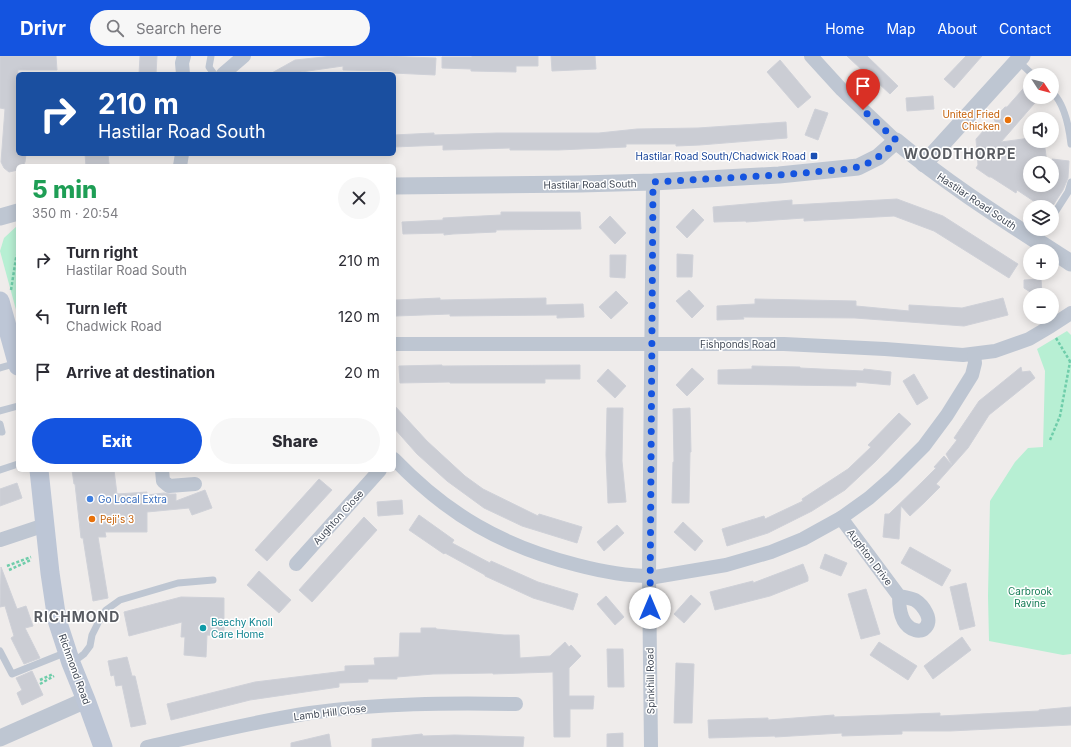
<!DOCTYPE html>
<html lang="en">
<head>
<meta charset="utf-8">
<style>
  body { margin:0; font-family:Inter,sans-serif; background:#f7f7f7; color:#2b2b33; height:100vh; display:flex; flex-direction:column; font-size:15px; white-space:nowrap }
  * { box-sizing:border-box; margin:0 }
  p { font-size:13px; color:#7c7c81 }
  .icon { flex:none; width:22px; height:22px; fill:none; stroke:currentColor; stroke-width:2; stroke-linecap:round; stroke-linejoin:round }
  .map { position:relative; flex:1; overflow:hidden }
  .details { position:absolute; left:16px; top:108px; width:380px; height:308px; display:flex; flex-direction:column; background:#fff; border-radius:6px; box-shadow:0 2px 10px #0003 }
  .details>* { flex:none }
  .guide { position:absolute; left:16px; top:16px; width:380px; height:84px; border-radius:6px; box-shadow:0 2px 10px #0003; background:#1a4fa0; color:#fff; overflow:hidden }
  .needle { width:26px; rotate:126deg }
  .fabs { position:absolute; left:1023px; top:12px; display:grid; gap:8px }
  .fabs a { display:grid; place-items:center; width:36px; height:36px; border-radius:50%; background:#fff; box-shadow:0 2px 10px #0003; font-size:20px }
  .pin { position:absolute; display:grid; place-items:center; width:34px; height:34px; color:#fff; margin:-41px -17px; border-radius:50% 50% 50% 0; rotate:-45deg; box-shadow:0 0 4px #0007 }
  .pin .icon { rotate:45deg }
  .me { position:absolute; width:44px; margin:-22px; rotate:0deg; stroke-linejoin:round; filter:drop-shadow(0 0 3px #0008) }
  .turn { display:flex; align-items:center; gap:14px; height:84px; padding:0 16px; font-size:18px }
  .turn .icon { width:52px; height:52px; stroke-width:2.5 }
  .turn b { display:block; font-size:28px; line-height:34px }
  .round { display:grid; place-items:center; flex:none; width:42px; height:42px; border-radius:21px; background:#f7f7f7 }
  .overview { display:flex; align-items:center; justify-content:space-between; height:68px; padding:0 16px }
  h1 { font-size:24px; font-weight:800; line-height:30px; color:#1e9e55 }
  .cta { display:flex; gap:8px; margin-top:auto; padding:8px 16px }
  .cta a { flex:1; height:46px; border-radius:24px; background:#1454e0; color:#fff; font-size:16px; font-weight:800; line-height:46px; text-align:center }
  .cta a+a { background:#f7f7f7; color:#2b2b33 }
  ul { padding:0; list-style:none }
  li { display:flex; align-items:center; gap:12px; height:56px; padding:0 16px }
  li div { flex:1 }
  li b { display:block; font-size:15px }
  li em { font-style:normal }
  header { display:flex; align-items:center; gap:24px; box-sizing:border-box; height:56px; padding:0 20px; background:#1454e0; color:#fff }
  header strong { font-size:19px }
  nav { display:flex; gap:22px; margin-inline-start:auto; font-size:14px }
  .search { width:280px; height:36px; background:#f7f7f7; display:flex; align-items:center; gap:10px; box-sizing:border-box; padding:0 14px; border-radius:22px; color:#7c7c81; font-size:15px }
  .map>svg:first-child { display:block }
</style>
</head>
<body>
<header>
<strong>Drivr</strong>
<div class="search"><svg class="icon" aria-label="search" viewBox="0 0 24 24"><circle cx="10" cy="10" r="6"/><path d="M15 15l6 6"/></svg>Search here</div>
<nav><a>Home</a><a>Map</a><a>About</a><a>Contact</a></nav>
</header>
<div class="map">
<svg width="1071" height="691" viewBox="0 0 1071 691">
  <rect width="100%" height="100%" fill="#efeceb"/>
  <!-- green -->
  <g fill="#b7efd3">
    <polygon points="18,169 18,261 0,195 4,182"/>
    <polygon points="1067,275 1071,279 1071,598 1063,599 989,585 988,540 990,445 1015,406 1028,392 1043,391 1045,315 1037,293"/>
  </g>
  <!-- building -->
  <g fill="#cbcdd4" stroke="#cfd1d8">
    <polygon points="0,0 56,0 57,14 18,14 18,98 26,98 25,106 23,110 18,110 18,114 9,116 4,112 1,106 5,53 0,52"/>
    <polygon points="140,0 157,0 156,18 139,18"/>
    <polygon points="333,0 382,0 436,2 435,19 393,17 393,15 343,14 343,10 301,16 302,18 270,18 295,4"/>
    <polygon points="472,0 538,0 538,10 516,10 516,16 471,15 471,13 442,12 442,1 472,1"/>
    <polygon points="551,0 595,0 596,13 552,15"/>
    <polygon points="847,0 867,0 898,30 890,38 864,14 863,15"/>
    <polygon points="966,0 982,0 954,32 944,23"/>
    <polygon points="780,4 811,41 798,52 767,16"/>
    <polygon points="1030,25 1030,41 1040,41 1001,86 1030,82 1030,85 1044,85 1047,107 1030,107 1030,129 1052,129 1052,103 1069,105 1068,122 1063,134 1052,151 1035,151 1035,146 1017,134 1016,137 991,121 989,121 976,112 978,109 976,83 985,73 998,73 994,63 1005,51 1007,51"/>
    <polygon points="933,40 934,53 907,55 906,42"/>
    <polygon points="815,53 828,57 818,84 805,79"/>
    <polygon points="786,66 787,82 700,89 676,90 676,88 626,88 626,91 558,94 510,94 510,92 443,94 443,89 394,91 394,79 434,77 434,79 497,77 599,77 637,73 698,72"/>
    <polygon points="85,98 108,98 109,108 86,110"/>
    <polygon points="897,143 943,160 1018,208 1009,222 934,175 894,160 804,165 804,162 746,166 746,165 714,166 713,151 792,144 792,149"/>
    <polygon points="693,153 704,164 687,182 676,171"/>
    <polygon points="501,156 580,156 581,173 496,174 496,176 453,178 444,179 444,177 403,178 402,166 443,164 443,162 501,159"/>
    <polygon points="610,160 626,177 615,188 599,171"/>
    <polygon points="677,198 693,199 692,221 677,221"/>
    <polygon points="610,199 626,199 625,222 610,221"/>
    <polygon points="1041,223 1042,239 1035,239 1024,232 1024,224"/>
    <polygon points="689,234 704,250 692,262 676,245"/>
    <polygon points="616,235 628,247 611,263 599,251"/>
    <polygon points="440,242 440,244 546,242 546,249 583,248 584,261 557,262 557,259 450,260 450,258 396,260 396,244"/>
    <polygon points="1003,242 1008,259 964,270 855,262 743,261 744,263 717,264 717,250 755,248 755,243 856,245 856,250 909,255 909,249 962,252"/>
    <polygon points="442,309 442,310 580,309 580,323 545,323 545,327 450,327 450,326 400,327 399,310"/>
    <polygon points="752,310 800,311 800,312 863,315 864,313 891,316 890,329 856,326 856,330 718,328 718,314 752,313"/>
    <polygon points="1021,311 1022,316 1030,315 1035,322 989,359 968,392 936,428 940,431 925,446 910,460 901,450 899,483 883,481 885,458 889,458 921,427 936,412 934,411 944,400 952,409 946,398 957,384 954,382 979,345"/>
    <polygon points="692,312 704,323 687,340 676,329"/>
    <polygon points="608,313 626,330 615,342 597,325"/>
    <polygon points="914,318 928,342 917,349 903,325"/>
    <polygon points="394,349 427,385 465,420 483,433 538,460 539,458 582,471 577,487 522,470 484,452 447,425 417,398 394,372"/>
    <polygon points="607,352 623,352 622,405 626,446 608,447 606,399"/>
    <polygon points="690,352 691,396 690,396 689,447 672,447 673,406 674,406 673,353"/>
    <polygon points="899,357 911,368 876,405 845,434 812,455 768,477 727,490 722,473 764,460 765,463 803,445 802,443 848,413 871,391 868,389"/>
    <polygon points="72,414 114,414 117,438 147,436 147,439 164,437 170,438 176,438 176,445 205,434 212,452 192,459 189,452 147,456 147,476 105,476 106,481 98,481 108,542 93,545 83,482 81,482 75,428 74,428"/>
    <polygon points="319,423 332,434 267,505 255,494"/>
    <polygon points="17,427 22,442 0,450 0,433"/>
    <polygon points="402,444 403,458 378,460 377,446"/>
    <polygon points="419,459 454,484 452,487 490,507 491,505 538,526 578,538 573,554 533,542 485,520 485,519 445,497 444,498 409,474"/>
    <polygon points="364,461 377,474 312,546 299,534"/>
    <polygon points="683,466 703,485 695,495 674,476"/>
    <polygon points="617,469 624,477 604,495 597,486"/>
    <polygon points="910,491 951,514 942,530 901,507"/>
    <polygon points="825,498 847,507 841,520 820,512"/>
    <polygon points="803,508 808,521 808,525 770,540 715,554 710,536 753,525 753,527"/>
    <polygon points="1,511 17,553 26,550 33,570 25,572 40,602 24,608 11,582 14,580 5,550 0,551"/>
    <polygon points="259,515 291,544 279,557 247,529"/>
    <polygon points="966,527 975,570 960,574 950,531"/>
    <polygon points="866,533 880,578 861,583 848,538"/>
    <polygon points="691,539 701,548 684,567 674,558"/>
    <polygon points="606,540 624,561 615,569 597,548"/>
    <polygon points="181,541 224,542 224,580 207,579 206,601 184,599 185,581 181,581 182,566 129,580 124,556"/>
    <polygon points="421,572 436,572 436,573 504,579 519,579 520,602 550,600 565,586 569,591 571,589 581,600 569,612 569,640 594,640 593,653 570,653 570,681 554,681 553,616 493,618 493,617 433,618 397,621 397,623 368,623 368,626 339,627 339,631 250,644 171,664 167,648 255,626 345,615 345,610 375,609 374,602 399,601 400,577 421,577"/>
    <polygon points="962,581 971,594 933,623 924,610"/>
    <polygon points="879,586 917,610 908,624 870,599"/>
    <polygon points="607,593 623,593 624,631 608,631"/>
    <polygon points="127,601 132,620 135,620 146,668 131,671 122,629 116,630 114,619 111,620 108,605"/>
    <polygon points="676,607 694,608 692,667 674,667"/>
    <polygon points="32,615 43,639 22,649 17,637 22,634 16,622"/>
    <polygon points="1071,651 1071,669 950,675 902,675 902,678 842,680 842,677 775,681 775,680 709,682 708,664 768,662 768,664 834,659 834,661 940,657 940,660 1039,655 1039,654"/>
    <polygon points="623,677 623,691 607,691 607,678"/>
    <polygon points="329,678 331,691 291,691 291,687"/>
    <polygon points="422,678 423,680 455,679 524,681 523,691 372,691 372,683"/>
  </g>
  <g fill="none" stroke-linecap="round" stroke-linejoin="round">
    <!-- path -->
    <g stroke="#6fcdaa" stroke-width="2.5" stroke-dasharray="3 2" stroke-linecap="butt">
      <polyline points="11,234 16,202 18,197"/>
      <polyline points="1056,282 1071,307"/>
      <polyline points="1050,384 1060,360 1070,306"/>
      <polyline points="7,510 31,501"/>
      <polyline points="9,514 31,504"/>
      <polyline points="40,624 53,618"/>
      <polyline points="40,628 54,620"/>
    </g>
    <!-- service -->
    <g stroke="#bec6d2" stroke-width="7">
      <polyline points="211,0 209,11 214,18"/>
      <polyline points="1017,4 1033,19"/>
      <path d="M1052,36C1065,48 1069,71 1071,88"/>
      <polyline points="1052,161 1068,136 1071,126"/>
      <polyline points="1037,185 1045,173"/>
      <polyline points="0,312 17,307"/>
      <polyline points="0,355 18,350"/>
      <polyline points="0,368 2,376"/>
      <polyline points="0,414 18,408"/>
      <polyline points="0,595 12,618 67,596"/>
      <polyline points="72,607 84,598 90,590 92,579 99,565 106,554 120,544 178,527 213,524"/>
    </g>
    <!-- minor -->
    <g stroke="#bec6d2" stroke-width="14">
      <polyline points="811,0 842,34 896,85"/>
      <polyline points="183,18 182,7 184,0"/>
      <polyline points="223,18 244,0"/>
      <polyline points="180,110 182,98"/>
      <polyline points="394,288 784,288 885,293 963,299 995,295 1029,283 1051,270 1071,257"/>
      <path d="M394,403C448,459 502,490 577,509C600,515 625,520 649,520"/>
      <polyline points="162,414 163,425 169,430 195,428"/>
      <path d="M841,462L899,540C904,541 910,542 915,544C923,549 935,565 924,573C922,575 918,575 915,574C901,570 899,553 899,540"/>
      <polyline points="0,484 45,469"/>
      <polyline points="296,508 380,414"/>
      <polyline points="649,522 726,509 771,496 803,483 841,462 869,442 893,421 924,390 947,359 972,319 975,307 974,299"/>
      <path d="M147,691C201,679 256,665 310,657C379,647 448,647 516,648"/>
      <polyline points="651,691 649,520 653,126"/>
    </g>
    <!-- tertiary -->
    <g stroke="#bec6d2" stroke-width="17">
      <polyline points="924,108 1022,0"/>
      <path d="M394,130L580,128L653,126L779,119L858,111L878,101L896,85C951,131 1011,168 1071,207"/>
      <polyline points="0,161 18,156"/>
      <polyline points="0,682 86,644"/>
    </g>
    <!-- secondary -->
    <g stroke="#bdc6d6" stroke-width="19">
      <polyline points="0,245 18,310"/>
      <polyline points="39,414 50,517 57,564 71,607 86,644 103,691"/>
    </g>
  </g>
  <g fill="none" stroke-linecap="round" stroke-linejoin="round">
    <!-- route -->
    <polyline stroke="#1454e0" stroke-width="7" stroke-dasharray="0 12.6" points="650,552 653,126 779,119 849,113 858,111 873,105 888,93 896,84 863,54"/>
  </g>
  <!-- markers -->
  <g fill="#e8710a" stroke="#fff" stroke-width="1.5">
    <circle cx="1008" cy="64" r="4"/>
    <circle cx="92" cy="463" r="4"/>
  </g>
  <rect fill="#1a4fb4" stroke="#fff" stroke-width="1.5" x="810" y="96" width="8" height="8" rx="2"/>
  <circle fill="#3f7fe0" stroke="#fff" stroke-width="1.5" cx="90" cy="443" r="4"/>
  <circle fill="#0f9aa8" stroke="#fff" stroke-width="1.5" cx="203" cy="572" r="4"/>
  <g text-anchor="middle" dominant-baseline="central" stroke-width="3" stroke-linejoin="round" paint-order="stroke">
    <!-- food labels -->
    <g font-size="10" fill="#c56008" stroke="#fff" text-anchor="end">
      <text x="1000" y="58">United Fried<tspan x="1000" dy="12">Chicken</tspan></text>
      <text x="100" y="463" text-anchor="start">Peji's 3</text>
    </g>
    <!-- transit labels -->
    <g font-size="10" fill="#164399" stroke="#fff" text-anchor="end">
      <text x="806" y="100">Hastilar Road South/Chadwick Road</text>
    </g>
    <!-- street labels -->
    <g font-size="10" fill="#444c59" stroke="#fff">
      <text transform="translate(590 128) rotate(-1)">Hastilar Road South</text>
      <text transform="translate(977 145) rotate(34)">Hastilar Road South</text>
      <text x="738" y="288">Fishponds Road</text>
      <text transform="translate(338 461) rotate(-48)">Aughton Close</text>
      <text transform="translate(870 501) rotate(53)">Aughton Drive</text>
      <text transform="translate(75 613) rotate(70)">Richmond Road</text>
      <text transform="translate(650 625) rotate(-91)">Spinkhill Road</text>
      <text transform="translate(330 656) rotate(-7)">Lamb Hill Close</text>
    </g>
    <!-- shop labels -->
    <g font-size="10" fill="#366cbe" stroke="#fff" text-anchor="start">
      <text x="98" y="443">Go Local Extra</text>
    </g>
    <!-- park labels -->
    <g font-size="10" fill="#147b54" stroke="#fff">
      <text x="1030" y="535">Carbrook<tspan x="1030" dy="12">Ravine</tspan></text>
    </g>
    <!-- culture labels -->
    <g font-size="10" fill="#0d838f" stroke="#fff" text-anchor="start">
      <text x="211" y="566">Beechy Knoll<tspan x="211" dy="12">Care Home</tspan></text>
    </g>
    <!-- district labels -->
    <g font-size="14" font-weight="bold" letter-spacing="1" fill="#585b61" stroke="#fff">
      <text x="960" y="97">WOODTHORPE</text>
      <text x="77" y="560">RICHMOND</text>
    </g>
  </g>
</svg>
<div class="fabs">
<a><svg class="needle" viewBox="-14 -14 28 28"><path d="M0-13l5 13h-10z" fill="#e53935"/><path d="M0 13l5-13h-10z" fill="#7c7c81"/></svg></a>
<a><svg class="icon" aria-label="sound" viewBox="0 0 24 24"><path d="M4 9h4l5-4v14l-5-4H4zM17 9q2 3 0 6"/></svg></a>
<a><svg class="icon" aria-label="search" viewBox="0 0 24 24"><circle cx="10" cy="10" r="6"/><path d="M15 15l6 6"/></svg></a>
<a><svg class="icon" aria-label="layers" viewBox="0 0 24 24"><path d="M12 4l9 5-9 5-9-5zM3 14l9 5 9-5"/></svg></a>
<a>+</a>
<a>−</a>
</div>
<div class="pin" style="left:863px;top:54px;background:#d93025"><svg class="icon" aria-label="arrive" viewBox="0 0 24 24"><path d="M6 21V4h12l-3 4 3 4H6"/></svg></div>
<svg class="me" style="left:650px;top:552px" viewBox="-20 -20 40 40"><circle r="19" fill="#fff"/><path d="M0-13L10 11 0 6-10 11z" fill="#1454e0"/></svg>
<div class="guide">
<div class="turn"><svg class="icon" aria-label="right" viewBox="0 0 24 24"><path d="M7 20v-9h11M14 6l5 5-5 5"/></svg><div><b>210 m</b>Hastilar Road South</div></div>
</div>
<section class="details">
<div class="overview"><div><h1>5 min</h1><p>350 m · 20:54</p></div><a class="round"><svg class="icon" aria-label="close" viewBox="0 0 24 24"><path d="M6 6l12 12M18 6L6 18"/></svg></a></div>
<ul>
<li><svg class="icon" aria-label="right" viewBox="0 0 24 24"><path d="M7 20v-9h11M14 6l5 5-5 5"/></svg><div><b>Turn right</b><p>Hastilar Road South</p></div><em>210 m</em></li>
<li><svg class="icon" aria-label="left" viewBox="0 0 24 24"><path d="M17 20v-9H6M10 6l-5 5 5 5"/></svg><div><b>Turn left</b><p>Chadwick Road</p></div><em>120 m</em></li>
<li><svg class="icon" aria-label="arrive" viewBox="0 0 24 24"><path d="M6 21V4h12l-3 4 3 4H6"/></svg><div><b>Arrive at destination</b></div><em>20 m</em></li>
</ul>
<div class="cta"><a>Exit</a><a>Share</a></div>
</section>
</div>
</body>
</html>
